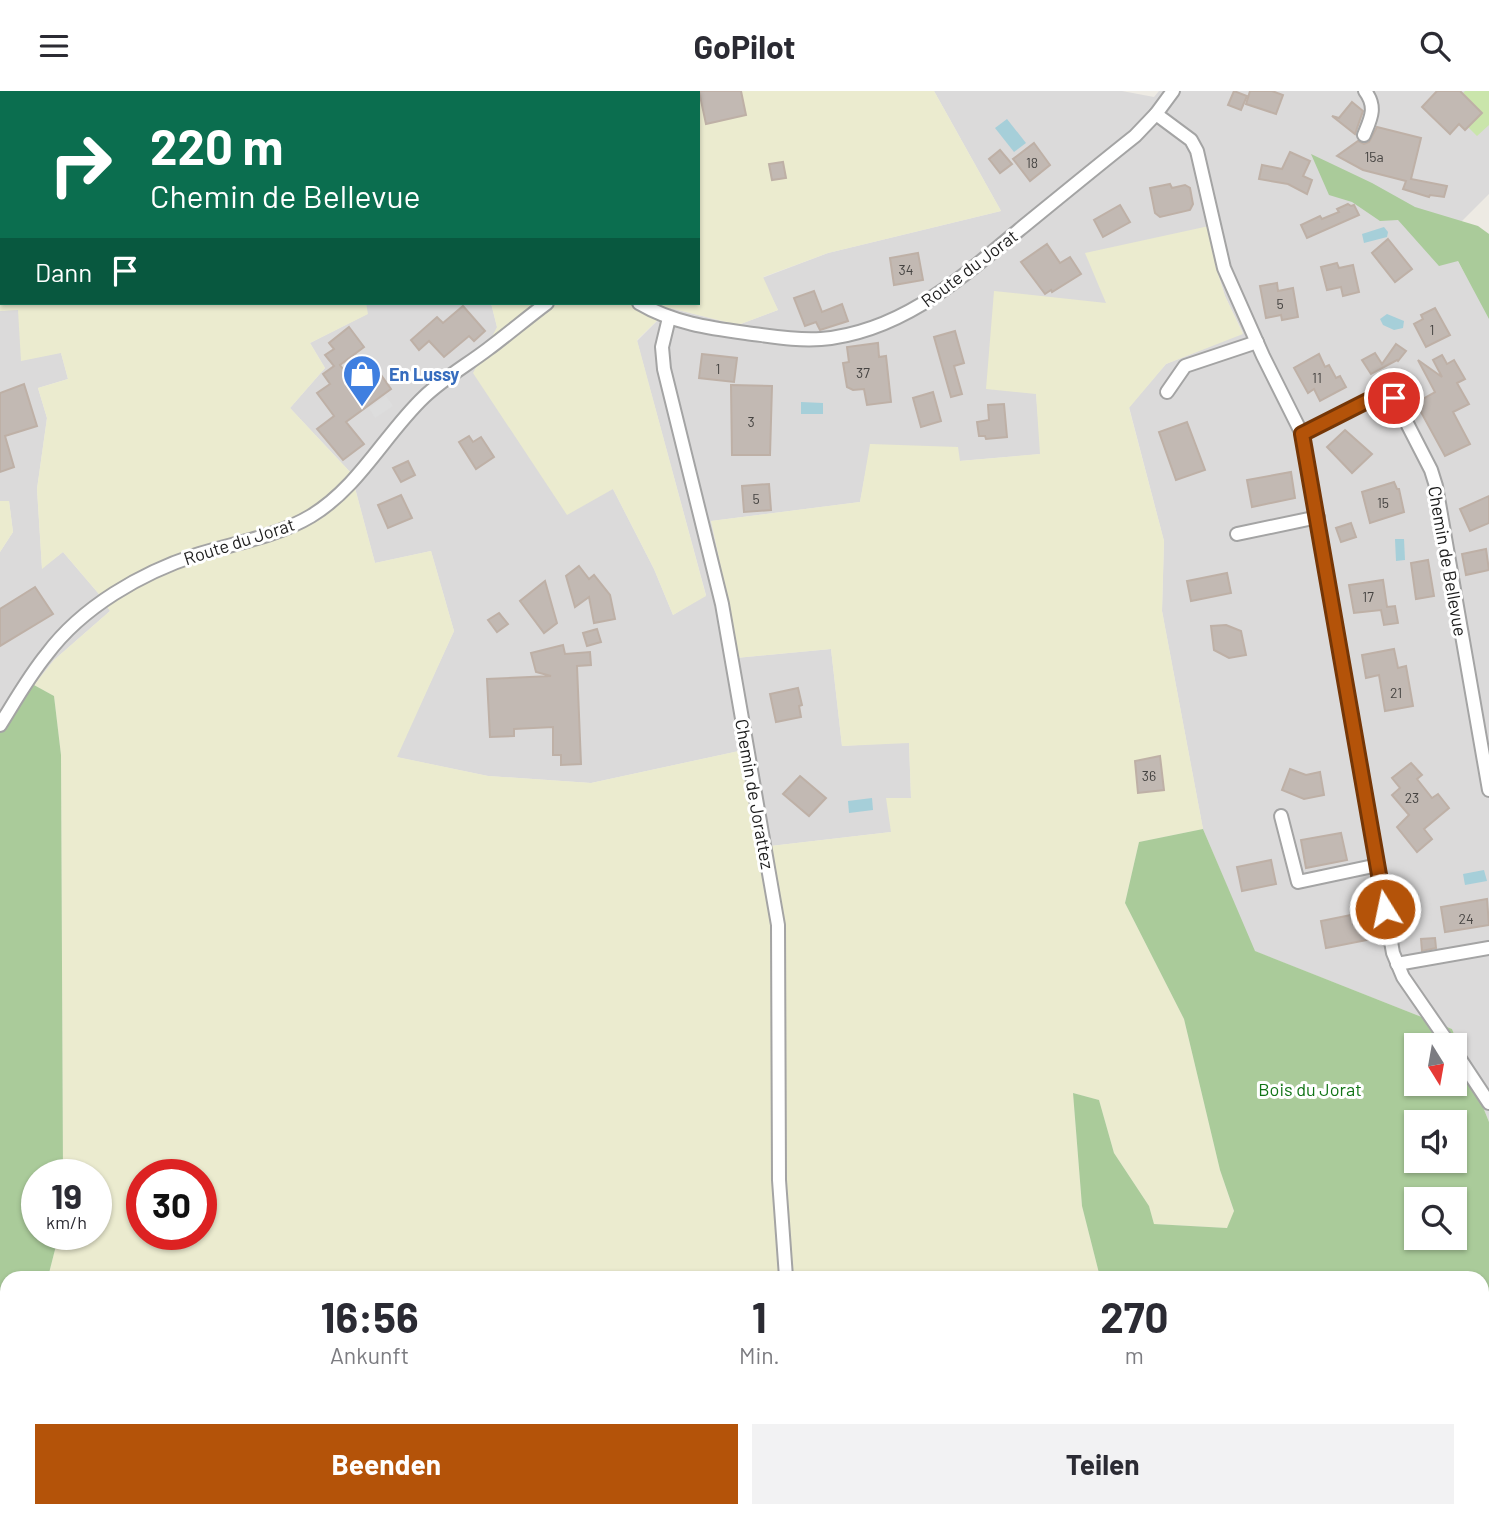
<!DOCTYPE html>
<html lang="de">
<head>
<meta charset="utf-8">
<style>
  body { margin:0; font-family:Barlow,sans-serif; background:#f2f2f3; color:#2b2b33; height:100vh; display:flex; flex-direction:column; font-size:26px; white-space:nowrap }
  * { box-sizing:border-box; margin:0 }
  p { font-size:23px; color:#7c7c81 }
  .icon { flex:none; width:38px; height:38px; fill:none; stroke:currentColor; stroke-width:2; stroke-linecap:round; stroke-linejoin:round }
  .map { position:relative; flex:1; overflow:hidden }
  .details { position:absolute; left:0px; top:1180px; width:1489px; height:247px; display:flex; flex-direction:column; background:#fff; border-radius:21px 21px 0 0; box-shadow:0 2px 5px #0004 }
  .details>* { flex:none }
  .guide { position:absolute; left:0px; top:0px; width:700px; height:214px; box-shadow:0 2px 5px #0004; background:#0b6e4f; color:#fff; overflow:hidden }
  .needle { width:46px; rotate:169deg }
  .buttons { position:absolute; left:1404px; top:942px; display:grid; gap:14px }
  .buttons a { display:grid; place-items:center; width:63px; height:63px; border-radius:0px; background:#fff; box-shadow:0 2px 5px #0004; font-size:35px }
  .speed { position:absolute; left:21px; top:1068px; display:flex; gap:14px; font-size:35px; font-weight:700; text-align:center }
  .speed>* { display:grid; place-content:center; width:91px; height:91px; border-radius:50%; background:#fff; box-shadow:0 2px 5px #0004; line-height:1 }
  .speed small { font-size:18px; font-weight:400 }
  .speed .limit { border:10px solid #d22; background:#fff; color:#111 }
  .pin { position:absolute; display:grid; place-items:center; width:60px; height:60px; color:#fff; margin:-30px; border:4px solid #fff; border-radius:50%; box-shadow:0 2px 7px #0007 }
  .me { position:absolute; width:77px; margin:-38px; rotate:350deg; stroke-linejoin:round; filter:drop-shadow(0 0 5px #0008) }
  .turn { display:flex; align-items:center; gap:24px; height:147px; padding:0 35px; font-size:32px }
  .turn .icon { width:91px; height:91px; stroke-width:2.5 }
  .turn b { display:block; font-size:49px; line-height:60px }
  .then { display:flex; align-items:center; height:66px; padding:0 35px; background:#0003; gap:14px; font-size:26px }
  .eta { display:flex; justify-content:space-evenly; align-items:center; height:119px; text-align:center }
  .eta b { font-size:42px; font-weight:700; line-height:49px }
  .action { display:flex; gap:14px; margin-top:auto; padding:14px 35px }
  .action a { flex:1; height:80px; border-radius:0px; background:#b45309; color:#fff; font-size:28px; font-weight:700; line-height:80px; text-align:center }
  .action a+a { background:#f2f2f3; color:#2b2b33 }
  header { display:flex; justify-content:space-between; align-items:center; height:91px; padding:0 35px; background:#fff; font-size:32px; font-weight:700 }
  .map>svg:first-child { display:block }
</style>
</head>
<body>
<header><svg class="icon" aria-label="menu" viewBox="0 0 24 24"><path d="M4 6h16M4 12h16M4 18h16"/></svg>GoPilot<svg class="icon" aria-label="search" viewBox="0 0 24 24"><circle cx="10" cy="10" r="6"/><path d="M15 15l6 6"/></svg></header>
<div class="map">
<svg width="1489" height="1426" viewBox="0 0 1489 1426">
  <rect width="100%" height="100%" fill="#edeae3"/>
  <!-- residential -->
  <g fill="#dbdada">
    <polygon points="934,0 1122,0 1154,6 1159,0 1489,0 1489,103 1458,134 1456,167 1489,225 1489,1031 1452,938 1254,860 1203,738 1162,520 1164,450 1129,316 1166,273 1243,242 1225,205 1215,173 1086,162 1107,212 1036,302 1041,363 959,370 871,353 860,411 711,430 730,518 736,567 831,558 842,655 909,651 911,707 891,741 761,756 739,660 591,692 488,685 396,666 454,540 431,460 375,472 351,382 290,317 325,277 310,252 367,223 366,212 491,212 497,236 613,398 654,478 673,524 706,504 637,250 670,217 738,234 778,219 762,187 828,162 1001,120"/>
    <polygon points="18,218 61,262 68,288 38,297 47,327 37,398 42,477 63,461 98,502 110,520 54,569 2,635 0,634 0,461 13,441 9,410 0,410 0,220"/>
    <polygon points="0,1264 7,1265 7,1419 146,1419 151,1426 0,1426"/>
  </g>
  <!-- farmland -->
  <g fill="#ebebcf" fill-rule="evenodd">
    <path d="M0,0H934L1001,120L828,162L763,186L778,219L738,234L670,217L637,249L706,505L673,524L654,478L613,398L567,424L473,282L497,236L491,212H698V2H2V212H366L368,223L310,252L325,277L290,317L351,382L375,472L431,460L454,540L397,666L488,685L591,692L739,660L761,756L891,741L886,707H911L909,652L842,655L831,558L736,567L730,518L711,430L860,411L870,353L958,356L960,370L1040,363L1036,303L986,298L994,200L1106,212L1085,162L1209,135L1215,173L1225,205L1243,243L1166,273L1129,317L1164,450L1162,520L1203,738L1139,751L1125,812L1184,928L1220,1079L1234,1121L1227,1137L1154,1133L1149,1115L1114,1062L1099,1009L1073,1002L1082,1115L1100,1186H48L59,1143H96V1083H63L61,664L54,605L34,594L54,569L110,520L98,502L63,461L42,478L37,398L47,327L38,297L68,288L61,262L21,270L18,219L0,220ZM142,1083H201V1143H142Z"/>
    <polygon points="0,410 9,410 13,441 0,461"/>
    <polygon points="146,1419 1288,1419 1295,1426 151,1426"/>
  </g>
  <!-- grass -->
  <polygon fill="#cae5ab" points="1465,0 1489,0 1489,34 1477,45 1468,36 1482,22 1463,2"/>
  <!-- forest -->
  <g fill="#aacb9a" fill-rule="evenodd">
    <polygon points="1311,63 1372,92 1415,116 1478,135 1489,143 1489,228 1458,170 1439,175 1398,129 1380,130 1352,111 1329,104"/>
    <polygon points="34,594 54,605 61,664 63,1083 37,1083 37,1143 59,1143 48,1186 7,1186 7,1265 0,1264 0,634 3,635"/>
    <path d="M1203,738L1255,860L1452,938L1489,1031V1426H1295L1288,1419H1482V1186H1188L1181,1180L1179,1186H1100L1082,1115L1073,1002L1099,1009L1114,1062L1149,1115L1154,1133L1227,1137L1234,1120L1220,1079L1184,928L1125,812L1139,751ZM1416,954H1454V992H1416ZM1416,1031H1454V1069H1416ZM1416,1108H1454V1146H1416Z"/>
  </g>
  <!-- parking -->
  <polygon fill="#ddd" points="386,305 393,315 375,327 369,317"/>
  <!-- water -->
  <g fill="#a6cfd9">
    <polygon points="1007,28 1026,52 1014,61 995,37"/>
    <polygon points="1384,136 1388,141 1387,146 1364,152 1362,143"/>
    <polygon points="1387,223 1404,230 1403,237 1394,239 1383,234 1380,228"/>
    <polygon points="801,311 823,312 823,323 801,323"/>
    <polygon points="1395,448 1404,448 1405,469 1396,470"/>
    <polygon points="872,707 873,719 849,722 848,710"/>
    <polygon points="1484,779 1487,790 1465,794 1463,783"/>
  </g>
  <!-- building -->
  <g fill="#c2b9b3" stroke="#beb0a6" stroke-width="2">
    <polygon points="699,0 741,0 746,24 706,33"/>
    <polygon points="1234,0 1247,5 1241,19 1228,14"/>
    <polygon points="1250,0 1272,0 1283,4 1276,23 1246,13"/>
    <polygon points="1437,0 1460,0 1482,22 1465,39 1459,33 1450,43 1422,16"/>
    <polygon points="1352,11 1363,20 1355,43 1332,25 1339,27"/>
    <polygon points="1377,36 1421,47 1411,88 1447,95 1444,106 1430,104 1429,106 1403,98 1406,90 1363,79 1337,65 1358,50 1364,53 1369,51"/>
    <polygon points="1034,52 1050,74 1030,90 1013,68"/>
    <polygon points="1000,59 1012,73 1000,82 989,68"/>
    <polygon points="1290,61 1310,70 1303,85 1312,89 1307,103 1288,93 1259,88 1262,74 1282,78"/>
    <polygon points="783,71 786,87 772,89 769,73"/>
    <polygon points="1170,93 1172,97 1185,94 1190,97 1193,113 1190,119 1160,126 1155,122 1150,97"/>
    <polygon points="1348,113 1351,115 1354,114 1359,124 1307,147 1301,134 1320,125 1322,128 1339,121 1337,118"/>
    <polygon points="1120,114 1130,131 1103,146 1094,129"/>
    <polygon points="1388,148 1412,178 1395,191 1372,162"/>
    <polygon points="1047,153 1060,172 1070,166 1081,183 1052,201 1051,199 1045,203 1021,171"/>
    <polygon points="918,162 923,189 894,194 890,167"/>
    <polygon points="1337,172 1339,177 1353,174 1359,201 1343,205 1341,196 1327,199 1321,176"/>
    <polygon points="1277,192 1278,200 1293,197 1298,226 1282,229 1281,224 1266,227 1260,195"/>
    <polygon points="814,200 822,221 842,213 848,230 820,239 816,231 805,235 794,207"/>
    <polygon points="463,215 485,240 474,250 469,245 444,266 429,250 419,259 411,249 437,226 443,232"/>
    <polygon points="1435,217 1450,244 1426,256 1414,233 1423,228 1421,224"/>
    <polygon points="349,236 364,256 340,274 354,293 376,277 391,298 346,331 364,353 343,369 317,338 334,325 317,302 330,293 323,283 334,275 325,264 334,258 329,252"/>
    <polygon points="955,240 964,272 954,275 962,303 951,306 934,246"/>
    <polygon points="878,252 879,266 886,265 891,311 867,314 864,298 853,299 847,296 843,272 849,271 847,256"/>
    <polygon points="1396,253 1406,260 1398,270 1397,269 1371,283 1362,269 1375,262 1382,273"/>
    <polygon points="702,263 737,267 734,291 699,287"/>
    <polygon points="1319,263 1325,276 1329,274 1336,287 1340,285 1346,296 1320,310 1314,298 1308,302 1294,277"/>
    <polygon points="1442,264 1447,273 1454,269 1465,288 1457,292 1469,313 1453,321 1470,353 1445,365 1416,312 1435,301 1418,269 1442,286 1433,269"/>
    <polygon points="24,293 37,335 5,345 14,376 0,381 0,302"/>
    <polygon points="731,294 772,295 770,364 732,364"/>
    <polygon points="933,301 941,330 921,336 913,307"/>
    <polygon points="1004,313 1007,346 986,348 985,345 979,345 977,331 989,329 988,314"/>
    <polygon points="1187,331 1205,379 1176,389 1159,341"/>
    <polygon points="1345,339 1372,363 1352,382 1327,356"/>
    <polygon points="469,345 473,351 481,346 494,366 476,378 459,351"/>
    <polygon points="408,370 415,384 401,391 393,377"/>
    <polygon points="1291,381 1295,407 1252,416 1247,389"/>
    <polygon points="1394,391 1397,398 1399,398 1404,421 1370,432 1362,401"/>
    <polygon points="769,393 771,419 744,421 742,395"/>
    <polygon points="401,404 412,427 388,437 378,414"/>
    <polygon points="1489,405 1489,432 1470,440 1460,418"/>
    <polygon points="1351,432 1356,446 1341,451 1336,437"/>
    <polygon points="1486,458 1489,479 1466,484 1462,463"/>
    <polygon points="1428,469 1434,505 1416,508 1411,472"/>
    <polygon points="579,475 589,488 594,484 610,504 615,528 594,532 589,506 575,516 566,485"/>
    <polygon points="1227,482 1231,502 1191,510 1187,490"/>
    <polygon points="1383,489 1387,516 1395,515 1398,532 1384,534 1381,519 1354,522 1349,494"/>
    <polygon points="545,490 557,532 544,542 520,510"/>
    <polygon points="35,496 53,523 0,555 0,518"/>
    <polygon points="499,522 508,533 497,541 488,529"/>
    <polygon points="1226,534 1241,540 1246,564 1229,567 1214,559 1211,535"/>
    <polygon points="597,538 601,551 587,555 583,542"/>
    <polygon points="563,554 565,563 590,561 591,574 577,575 581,673 561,674 561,664 553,664 553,636 514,638 514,645 490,646 487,588 551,585 536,581 531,562"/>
    <polygon points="1394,558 1398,577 1406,575 1413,615 1385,620 1379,584 1366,587 1362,564"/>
    <polygon points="798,597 802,614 799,615 801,626 776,631 770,603"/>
    <polygon points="1160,665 1164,699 1138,702 1135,670"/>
    <polygon points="1411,672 1422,684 1417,688 1432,707 1438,703 1449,717 1424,738 1432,748 1417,761 1397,736 1409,724 1392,704 1400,697 1392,687"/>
    <polygon points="1290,678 1306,684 1320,681 1324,704 1304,708 1282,699"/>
    <polygon points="800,685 826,707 809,725 783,703"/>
    <polygon points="1341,742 1347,769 1306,777 1301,749"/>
    <polygon points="1271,769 1276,793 1242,800 1237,776"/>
    <polygon points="1487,808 1489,834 1445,841 1441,816"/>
    <polygon points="1366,821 1372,848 1326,857 1321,830"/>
    <polygon points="1435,847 1436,857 1422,860 1421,848"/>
  </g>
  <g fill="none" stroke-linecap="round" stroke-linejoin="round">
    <defs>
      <g id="street">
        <polyline points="530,0 530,2"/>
        <polyline points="1156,23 1191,49 1197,60 1224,177 1263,265 1302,343 1393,862 1403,886 1450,954"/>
        <path d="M1364,44C1371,27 1377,16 1365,0"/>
        <path d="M639,212C673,232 709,237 746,242C771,245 796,250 821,248C901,241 960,188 1019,139C1057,108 1096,76 1135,45L1156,23L1173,0"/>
        <polyline points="669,227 662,256 664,278 722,513 778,834 779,1089 786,1186"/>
        <polyline points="1167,301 1185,275 1257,251"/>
        <polyline points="1302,343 1375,306 1388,304 1394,307 1431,379 1436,395 1489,699"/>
        <polyline points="1237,443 1318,426"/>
        <path d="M0,634C15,610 29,585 47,563C82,516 141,482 196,464C234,452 276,446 311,425C359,396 385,343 424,306C444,287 467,274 488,258C508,243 527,227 547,212"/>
        <polyline points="1281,725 1298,791 1378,774"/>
        <polyline points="1397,873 1489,857"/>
        <polyline points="1454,959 1489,1012"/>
        <polyline points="1482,1410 1489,1409"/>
        <polyline points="809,1419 810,1426"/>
        <polyline points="1409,1426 1426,1419"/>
      </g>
      <g id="secondary">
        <polyline points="1482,1304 1489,1303"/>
        <polyline points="961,1426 985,1419"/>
      </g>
    </defs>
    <!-- street casing -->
    <use href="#street" stroke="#a4a4a4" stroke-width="16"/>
    <!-- secondary casing -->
    <use href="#secondary" stroke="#666d0b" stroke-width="21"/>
    <!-- street -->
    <use href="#street" stroke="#fff" stroke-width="12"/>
    <!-- secondary -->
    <use href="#secondary" stroke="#f5f5b9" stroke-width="18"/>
  </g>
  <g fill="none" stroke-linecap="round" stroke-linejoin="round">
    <defs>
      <polyline id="route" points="1385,818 1302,343 1375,306 1388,304 1394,307"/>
    </defs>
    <!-- route casing -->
    <use href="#route" stroke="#753606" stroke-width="18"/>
    <!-- route -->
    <use href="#route" stroke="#b45309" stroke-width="12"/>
  </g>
  <!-- icons -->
  <defs>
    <symbol id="shop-pin" viewBox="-11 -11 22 30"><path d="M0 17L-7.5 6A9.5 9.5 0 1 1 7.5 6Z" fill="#3f7fe0" stroke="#fff"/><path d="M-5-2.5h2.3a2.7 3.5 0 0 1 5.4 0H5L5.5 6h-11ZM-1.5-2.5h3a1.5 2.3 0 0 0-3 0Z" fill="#fff"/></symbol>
  </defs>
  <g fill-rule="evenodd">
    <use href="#shop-pin" x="340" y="261" width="44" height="60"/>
  </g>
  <g text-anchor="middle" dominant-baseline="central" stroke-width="6" stroke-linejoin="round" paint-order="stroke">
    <!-- number labels -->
    <g font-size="14" fill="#464442">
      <text x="1374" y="65">15a</text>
      <text x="1032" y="71">18</text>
      <text x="906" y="178">34</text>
      <text x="1280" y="212">5</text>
      <text x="1432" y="238">1</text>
      <text x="718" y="277">1</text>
      <text x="863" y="281">37</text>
      <text x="1317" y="286">11</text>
      <text x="751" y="330">3</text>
      <text x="756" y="407">5</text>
      <text x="1383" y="411">15</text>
      <text x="1368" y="505">17</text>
      <text x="1396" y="601">21</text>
      <text x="1149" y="684">36</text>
      <text x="1412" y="706">23</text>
      <text x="1466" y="827">24</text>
    </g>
    <!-- street labels -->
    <g font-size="18" fill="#1d1d1d" stroke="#fff">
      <text transform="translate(969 177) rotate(-37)">Route du Jorat</text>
      <text transform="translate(239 450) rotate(-18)">Route du Jorat</text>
      <text transform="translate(1448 470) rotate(80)">Chemin de Bellevue</text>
      <text transform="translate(755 703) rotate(80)">Chemin de Jorattez</text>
    </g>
    <!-- shop labels -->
    <g font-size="18" font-weight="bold" fill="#366cbe" stroke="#fff" text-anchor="start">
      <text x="389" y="283">En Lussy</text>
    </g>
    <!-- park labels -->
    <g font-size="18" fill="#117416" stroke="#fff">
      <text x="1310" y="998">Bois du Jorat</text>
    </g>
  </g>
</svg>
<div class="buttons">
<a><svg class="needle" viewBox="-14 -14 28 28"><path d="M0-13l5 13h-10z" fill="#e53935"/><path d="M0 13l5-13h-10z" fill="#7c7c81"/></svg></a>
<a><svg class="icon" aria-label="sound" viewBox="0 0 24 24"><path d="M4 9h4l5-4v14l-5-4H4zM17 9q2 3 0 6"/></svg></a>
<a><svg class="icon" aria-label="search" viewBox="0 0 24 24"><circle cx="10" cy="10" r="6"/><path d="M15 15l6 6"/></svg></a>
</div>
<div class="speed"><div>19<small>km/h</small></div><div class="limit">30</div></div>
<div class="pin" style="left:1394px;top:307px;background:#d93025"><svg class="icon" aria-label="arrive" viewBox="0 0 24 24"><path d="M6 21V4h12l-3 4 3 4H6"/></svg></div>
<svg class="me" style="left:1385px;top:818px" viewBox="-20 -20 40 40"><circle r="17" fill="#b45309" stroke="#fff" stroke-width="3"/><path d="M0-11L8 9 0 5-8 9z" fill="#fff"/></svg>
<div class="guide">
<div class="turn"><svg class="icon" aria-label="right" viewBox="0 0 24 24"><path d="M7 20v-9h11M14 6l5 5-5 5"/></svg><div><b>220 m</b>Chemin de Bellevue</div></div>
<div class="then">Dann<svg class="icon" aria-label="arrive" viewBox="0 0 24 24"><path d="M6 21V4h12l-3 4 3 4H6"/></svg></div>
</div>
<section class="details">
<div class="eta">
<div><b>16:56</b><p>Ankunft</p></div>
<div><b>1</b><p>Min.</p></div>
<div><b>270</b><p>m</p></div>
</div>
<div class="action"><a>Beenden</a><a>Teilen</a></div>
</section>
</div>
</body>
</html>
